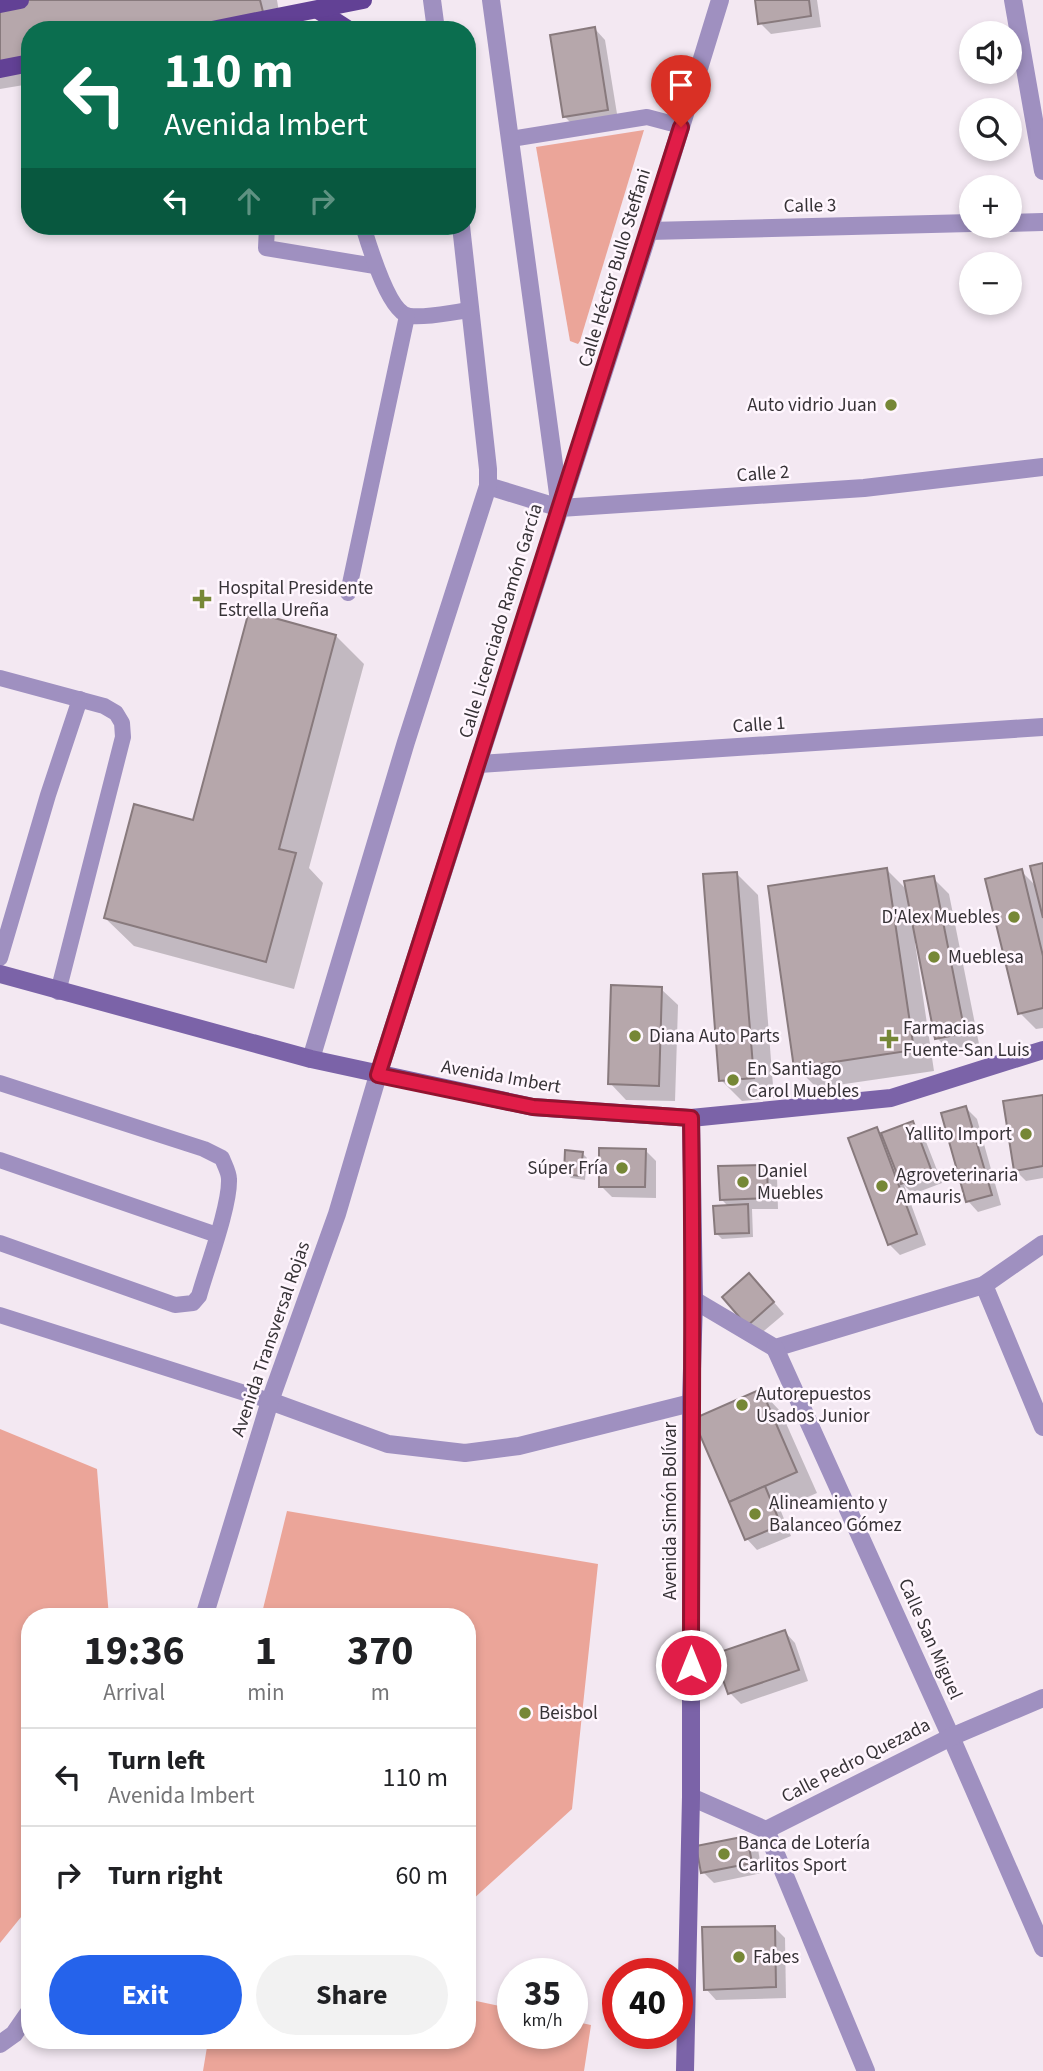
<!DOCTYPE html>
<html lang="en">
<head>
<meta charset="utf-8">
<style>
  body { margin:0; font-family:"Source Sans 3",sans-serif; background:#f2f2f2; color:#202124; height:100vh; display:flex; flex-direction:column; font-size:26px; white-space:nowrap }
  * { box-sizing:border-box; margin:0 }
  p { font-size:23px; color:#757577 }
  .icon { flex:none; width:38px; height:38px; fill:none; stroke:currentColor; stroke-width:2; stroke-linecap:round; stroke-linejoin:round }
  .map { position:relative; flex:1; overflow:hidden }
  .details { position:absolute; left:21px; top:1608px; width:455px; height:441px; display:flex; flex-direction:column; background:#fff; border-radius:28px; box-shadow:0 4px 10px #0003 }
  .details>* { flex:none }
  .banner { position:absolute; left:21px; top:21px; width:455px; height:214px; border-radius:28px; box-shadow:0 4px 10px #0003; background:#0b6e4f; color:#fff; overflow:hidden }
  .fabs { position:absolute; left:959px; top:21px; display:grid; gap:14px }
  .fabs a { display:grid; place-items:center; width:63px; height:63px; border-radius:50%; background:#fff; box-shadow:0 4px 10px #0003; font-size:35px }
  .speed { position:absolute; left:497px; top:1958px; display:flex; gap:14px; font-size:35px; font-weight:700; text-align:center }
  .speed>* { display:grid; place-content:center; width:91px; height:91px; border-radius:50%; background:#fff; box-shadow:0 4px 10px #0003; line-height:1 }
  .speed small { font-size:18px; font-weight:400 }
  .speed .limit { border:10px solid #d22; background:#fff; color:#111 }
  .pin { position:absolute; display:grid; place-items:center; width:60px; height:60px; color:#fff; margin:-72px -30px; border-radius:50% 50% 50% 0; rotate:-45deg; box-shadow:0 0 7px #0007 }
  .pin .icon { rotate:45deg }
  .me { position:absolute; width:77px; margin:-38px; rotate:0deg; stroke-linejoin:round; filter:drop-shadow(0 0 5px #0008) }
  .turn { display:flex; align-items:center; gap:24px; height:147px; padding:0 28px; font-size:32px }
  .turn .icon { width:91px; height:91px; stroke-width:2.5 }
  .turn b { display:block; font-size:49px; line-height:60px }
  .lanes { display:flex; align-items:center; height:66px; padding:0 28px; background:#0003; justify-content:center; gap:35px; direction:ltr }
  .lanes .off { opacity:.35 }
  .eta { display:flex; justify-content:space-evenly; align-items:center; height:119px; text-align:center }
  .eta b { font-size:42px; font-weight:700; line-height:49px }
  .action { display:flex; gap:14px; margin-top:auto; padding:14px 28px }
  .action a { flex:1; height:80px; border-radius:42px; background:#2563eb; color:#fff; font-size:28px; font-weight:700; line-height:80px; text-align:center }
  .action a+a { background:#f2f2f2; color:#202124 }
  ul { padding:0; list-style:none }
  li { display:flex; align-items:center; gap:21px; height:98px; padding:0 28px; border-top:2px solid #e0e0e0 }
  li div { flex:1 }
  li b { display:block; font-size:26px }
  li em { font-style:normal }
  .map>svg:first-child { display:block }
</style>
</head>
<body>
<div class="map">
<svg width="1043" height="2071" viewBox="0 0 1043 2071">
  <rect width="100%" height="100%" fill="#f3e8f2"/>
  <!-- green -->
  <g fill="#eba599">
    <polygon points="644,130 580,341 578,344 570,341 536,147"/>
    <polygon points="0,1429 97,1469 109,1617 30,1617 30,1906 0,1943"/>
    <polygon points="287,1511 598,1564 572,1809 471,1901 467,1902 467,1617 261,1617"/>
    <polygon points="467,1999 513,2009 513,2034 572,2034 572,2021 591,2025 584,2071 203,2071 208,2041 467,2040"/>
  </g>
  <!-- shadow -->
  <g fill="#0003">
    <polygon points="0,0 277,0 282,30 30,30 30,84 0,89"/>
    <polygon points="757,0 817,0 821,27 771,34 760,23"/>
    <polygon points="595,29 605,40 618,120 575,127 564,116"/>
    <polygon points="336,636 364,664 309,868 323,883 294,989 134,946 105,918 194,822"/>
    <polygon points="1043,865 1043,1028 1036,1029 1020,1013 1021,871 1037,887"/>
    <polygon points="886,869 908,891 933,878 949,894 980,1049 953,1054 937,1038 918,942 915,943 934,1071 817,1088 796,1067"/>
    <polygon points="737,874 758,895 774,1098 742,1101 721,1080"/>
    <polygon points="661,989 678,1005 675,1101 626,1100 610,1083"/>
    <polygon points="1043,1097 1043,1178 1026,1181 1015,1170"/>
    <polygon points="966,1108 977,1119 1001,1205 978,1212 968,1201"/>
    <polygon points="912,1123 923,1134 942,1183 913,1194 904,1185 926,1245 900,1255 889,1244 877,1129 882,1135"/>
    <polygon points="645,1150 656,1161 656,1198 612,1197 601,1186"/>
    <polygon points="582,1153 587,1158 585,1180 571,1178 565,1173"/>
    <polygon points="767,1166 777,1177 778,1209 752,1209 753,1237 722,1239 717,1234 729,1207 721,1199"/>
    <polygon points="760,1286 784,1314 759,1335 748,1324"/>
    <polygon points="761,1391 781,1412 817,1493 780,1509 791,1536 757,1550 747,1539"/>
    <polygon points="785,1632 795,1643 808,1681 741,1704 730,1693 717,1655"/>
    <polygon points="747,1838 758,1849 762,1873 714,1883 703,1872"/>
    <polygon points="774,1927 785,1938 786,1998 716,2000 706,1989"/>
  </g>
  <!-- building -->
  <g fill="#b6a7ab" stroke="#887a7d" stroke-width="2">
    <polygon points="0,0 260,0 264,16 191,30 30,30 30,59 0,65"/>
    <polygon points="755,0 809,0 811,16 758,24"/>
    <polygon points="595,27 608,110 563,117 550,35"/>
    <polygon points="249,611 336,635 279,849 296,853 266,962 104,918 134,804 193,820"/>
    <polygon points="1043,863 1043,918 1030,866"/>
    <polygon points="887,868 914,1050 794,1068 768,886"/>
    <polygon points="1022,869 1043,956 1043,1008 1018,1014 985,879"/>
    <polygon points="737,872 754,1078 719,1081 703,874"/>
    <polygon points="934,876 965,1033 935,1039 904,881"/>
    <polygon points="611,985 662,987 659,1086 608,1084"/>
    <polygon points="1043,1095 1043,1166 1014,1171 1003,1101"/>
    <polygon points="966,1106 992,1195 966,1202 941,1113"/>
    <polygon points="913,1121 932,1172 901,1184 881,1133"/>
    <polygon points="877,1127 917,1234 888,1245 848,1138"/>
    <polygon points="599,1148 646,1149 645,1187 599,1187"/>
    <polygon points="565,1150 583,1152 580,1176 564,1174"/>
    <polygon points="767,1165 768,1198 720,1200 718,1166"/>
    <polygon points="748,1204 749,1233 715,1234 713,1206"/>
    <polygon points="749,1273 774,1302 747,1326 722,1297"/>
    <polygon points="761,1389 797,1472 729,1502 693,1419"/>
    <polygon points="765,1486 781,1525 745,1540 729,1502"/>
    <polygon points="785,1630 799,1670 728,1694 714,1654"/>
    <polygon points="747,1836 752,1863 701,1873 696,1846"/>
    <polygon points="775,1926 776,1987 704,1990 702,1927"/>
  </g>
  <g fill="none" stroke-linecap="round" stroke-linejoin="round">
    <!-- lane -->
    <g stroke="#9f90c0" stroke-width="16">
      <polyline points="511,139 647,117 681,126"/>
      <polyline points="267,226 266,248 375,266"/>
      <path d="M363,226C369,245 389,314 410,316C429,318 451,312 471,310"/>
      <polyline points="348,593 407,316"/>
      <polyline points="0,678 104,706 116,713 122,723 123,737 58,992"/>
      <polyline points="0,958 48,795 80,699"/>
      <path d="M0,1083L204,1149L222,1158C224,1164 229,1172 229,1179C230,1206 207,1267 199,1296L193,1303L175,1305L0,1243"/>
      <polyline points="0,1160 217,1235"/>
      <polyline points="0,1315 270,1401"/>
    </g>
    <!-- street -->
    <g stroke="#9f90c0" stroke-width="18">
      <polyline points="432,0 436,30"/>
      <polyline points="491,0 559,501"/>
      <polyline points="1013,0 1043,171"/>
      <polyline points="1010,223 1043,222"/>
      <polyline points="649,231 971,223"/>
      <polyline points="488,486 560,508 864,488 1043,467"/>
      <polyline points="479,764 1043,727"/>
      <polyline points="311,1059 406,742 488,486 488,469 461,226"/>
      <polyline points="984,1285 1043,1427"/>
      <polyline points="694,1300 775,1348 984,1285 1043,1244"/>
      <polyline points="775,1348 951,1737 1043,1948"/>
      <polyline points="270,1401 388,1444 465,1453 519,1446 691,1403"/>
      <polyline points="204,1617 270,1401 337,1214 378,1075 649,231 720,0"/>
      <polyline points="691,1797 766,1830 866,2071"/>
      <polyline points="766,1830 951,1737 1043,1698"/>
      <polyline points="0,2044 14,2034 30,2011"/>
    </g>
    <!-- secondary -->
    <g stroke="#7b63a8" stroke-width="18">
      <polyline points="0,974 311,1059 533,1107 691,1118 891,1098 1043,1050"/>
      <polyline points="685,2071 691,1797 691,1403 694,1300 691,1118"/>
    </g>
    <!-- primary -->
    <g stroke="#624195" stroke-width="18">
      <polyline points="0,4 20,0"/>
      <polyline points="318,10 349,30"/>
      <polyline points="212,30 363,0"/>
      <polyline points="0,69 30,63"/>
    </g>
  </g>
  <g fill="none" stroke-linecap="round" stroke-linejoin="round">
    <defs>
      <path id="route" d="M681,127L378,1075L533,1107L691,1118C694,1301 691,1483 691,1665"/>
    </defs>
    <!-- route casing -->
    <use href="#route" stroke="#92132f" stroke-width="18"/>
    <!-- route -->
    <use href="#route" stroke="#e11d48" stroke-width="12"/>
  </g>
  <!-- markers -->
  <g fill="#768736" stroke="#fff6fe" stroke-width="2.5">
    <circle cx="891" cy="405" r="7"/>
    <path d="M198.5 588.5h7v7h7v7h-7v7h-7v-7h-7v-7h7z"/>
    <circle cx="1014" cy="917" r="7"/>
    <circle cx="934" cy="957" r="7"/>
    <circle cx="635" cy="1036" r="7"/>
    <path d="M885.5 1028.5h7v7h7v7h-7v7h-7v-7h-7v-7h7z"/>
    <circle cx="733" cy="1080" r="7"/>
    <circle cx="1026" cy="1134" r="7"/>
    <circle cx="622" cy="1168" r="7"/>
    <circle cx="743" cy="1182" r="7"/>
    <circle cx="882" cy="1186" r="7"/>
    <circle cx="742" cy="1405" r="7"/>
    <circle cx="755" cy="1514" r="7"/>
    <circle cx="525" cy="1713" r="7"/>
    <circle cx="724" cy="1854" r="7"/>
    <circle cx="739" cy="1957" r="7"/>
  </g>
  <g text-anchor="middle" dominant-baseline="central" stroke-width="5" stroke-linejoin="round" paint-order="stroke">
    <!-- street labels -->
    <g font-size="19" fill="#363236" stroke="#fff6fe">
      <text transform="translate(810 206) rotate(-1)">Calle 3</text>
      <text transform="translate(615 268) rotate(-73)">Calle Héctor Bullo Steffani</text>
      <text transform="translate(763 474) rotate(-4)">Calle 2</text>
      <text transform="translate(501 621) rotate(-73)">Calle Licenciado Ramón García</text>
      <text transform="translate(759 725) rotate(-4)">Calle 1</text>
      <text transform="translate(501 1077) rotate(10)">Avenida Imbert</text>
      <text transform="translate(271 1339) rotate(-71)">Avenida Transversal Rojas</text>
      <text transform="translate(670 1511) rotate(-90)">Avenida Simón Bolívar</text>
      <text transform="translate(930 1639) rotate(66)">Calle San Miguel</text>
      <text transform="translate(856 1761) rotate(-27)">Calle Pedro Quezada</text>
    </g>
    <!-- poi labels -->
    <g font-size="19" fill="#363236" stroke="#fff6fe" text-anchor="start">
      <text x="877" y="405" text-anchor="end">Auto vidrio Juan</text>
      <text x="218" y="588">Hospital Presidente<tspan x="218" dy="22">Estrella Ureña</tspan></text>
      <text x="1000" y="917" text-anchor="end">D'Alex Muebles</text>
      <text x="948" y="957">Mueblesa</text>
      <text x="903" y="1028">Farmacias<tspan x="903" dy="22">Fuente-San Luis</tspan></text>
      <text x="649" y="1036">Diana Auto Parts</text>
      <text x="747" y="1069">En Santiago<tspan x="747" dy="22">Carol Muebles</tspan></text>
      <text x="1012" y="1134" text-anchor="end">Yallito Import</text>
      <text x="608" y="1168" text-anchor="end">Súper Fría</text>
      <text x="757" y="1171">Daniel<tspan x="757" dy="22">Muebles</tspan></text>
      <text x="896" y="1175">Agroveterinaria<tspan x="896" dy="22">Amauris</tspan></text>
      <text x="756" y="1394">Autorepuestos<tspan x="756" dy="22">Usados Junior</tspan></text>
      <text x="769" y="1503">Alineamiento y<tspan x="769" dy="22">Balanceo Gómez</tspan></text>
      <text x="539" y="1713">Beisbol</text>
      <text x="738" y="1843">Banca de Lotería<tspan x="738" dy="22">Carlitos Sport</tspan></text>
      <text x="753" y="1957">Fabes</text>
    </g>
  </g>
</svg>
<div class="fabs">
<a><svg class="icon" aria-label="sound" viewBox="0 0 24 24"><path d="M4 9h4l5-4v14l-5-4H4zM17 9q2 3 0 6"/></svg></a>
<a><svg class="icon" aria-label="search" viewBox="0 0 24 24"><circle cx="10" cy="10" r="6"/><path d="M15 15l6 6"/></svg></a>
<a>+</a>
<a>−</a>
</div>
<div class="speed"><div>35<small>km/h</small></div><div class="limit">40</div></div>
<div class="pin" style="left:681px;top:127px;background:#d93025"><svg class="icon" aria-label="arrive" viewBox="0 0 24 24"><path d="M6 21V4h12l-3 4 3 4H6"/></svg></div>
<svg class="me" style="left:691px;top:1665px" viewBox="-20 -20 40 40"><circle r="17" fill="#e11d48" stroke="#fff" stroke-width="3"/><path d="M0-11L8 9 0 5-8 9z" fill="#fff"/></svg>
<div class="banner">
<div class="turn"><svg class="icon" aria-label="left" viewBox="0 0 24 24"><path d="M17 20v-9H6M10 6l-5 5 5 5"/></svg><div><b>110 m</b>Avenida Imbert</div></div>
<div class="lanes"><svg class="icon" aria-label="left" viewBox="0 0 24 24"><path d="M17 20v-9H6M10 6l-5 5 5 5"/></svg><svg class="icon off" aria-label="ahead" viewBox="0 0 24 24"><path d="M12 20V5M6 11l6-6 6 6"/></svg><svg class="icon off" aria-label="right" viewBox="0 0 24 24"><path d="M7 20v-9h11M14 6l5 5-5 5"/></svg></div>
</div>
<section class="details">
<div class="eta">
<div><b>19:36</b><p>Arrival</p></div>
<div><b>1</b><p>min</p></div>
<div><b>370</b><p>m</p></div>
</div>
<ul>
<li><svg class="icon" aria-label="left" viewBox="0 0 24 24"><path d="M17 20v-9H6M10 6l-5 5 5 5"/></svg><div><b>Turn left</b><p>Avenida Imbert</p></div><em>110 m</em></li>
<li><svg class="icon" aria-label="right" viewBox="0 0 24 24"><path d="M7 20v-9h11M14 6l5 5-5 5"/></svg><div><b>Turn right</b></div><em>60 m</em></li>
</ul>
<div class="action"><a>Exit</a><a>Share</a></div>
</section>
</div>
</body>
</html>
